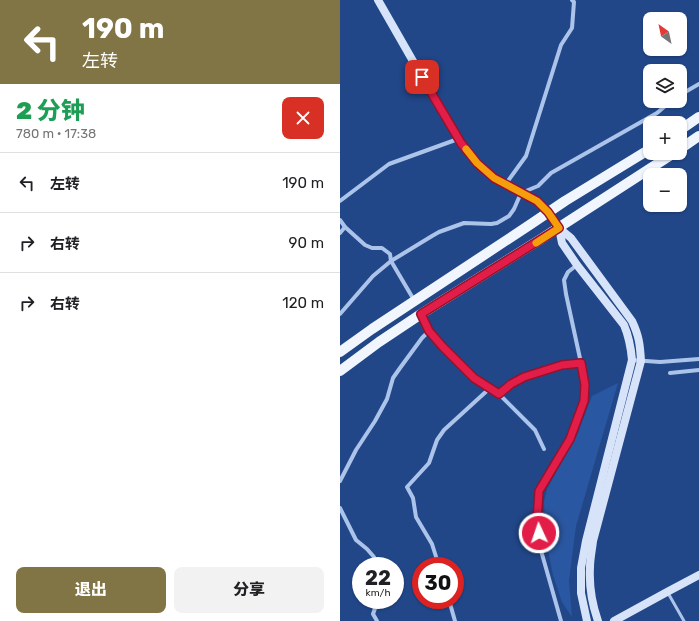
<!DOCTYPE html>
<html lang="zh">
<head>
<meta charset="utf-8">
<style>
  body { margin:0; font-family:Rubik,"Noto Sans SC",sans-serif; background:#f2f2f2; color:#202124; height:100vh; display:flex; flex-direction:column; font-size:15px; white-space:nowrap }
  * { box-sizing:border-box; margin:0 }
  p { font-size:13px; color:#757577 }
  .icon { flex:none; width:22px; height:22px; fill:none; stroke:currentColor; stroke-width:2; stroke-linecap:round; stroke-linejoin:round }
  .map { position:relative; flex:1; overflow:hidden }
  .details { display:flex; flex-direction:column; background:#fff; width:340px }
  .details>* { flex:none }
  .guide { background:#817445; color:#fff; overflow:hidden }
  .needle { width:26px; rotate:327deg }
  .fabs { position:absolute; left:303px; top:12px; display:grid; gap:8px }
  .fabs a { display:grid; place-items:center; width:44px; height:44px; border-radius:8px; background:#fff; box-shadow:0 1px 3px #0004; font-size:20px }
  .speed { position:absolute; left:12px; top:557px; display:flex; gap:8px; font-size:20px; font-weight:700; text-align:center }
  .speed>* { display:grid; place-content:center; width:52px; height:52px; border-radius:50%; background:#fff; box-shadow:0 1px 3px #0004; line-height:1 }
  .speed small { font-size:10px; font-weight:400 }
  .speed .limit { border:6px solid #d22; background:#fff; color:#111 }
  .pin { position:absolute; display:grid; place-items:center; width:34px; height:34px; color:#fff; margin:-17px; border-radius:8px; box-shadow:0 2px 6px #0006 }
  .me { position:absolute; width:44px; margin:-22px; rotate:357deg; stroke-linejoin:round; filter:drop-shadow(0 0 3px #0008) }
  .turn { display:flex; align-items:center; gap:14px; height:84px; padding:0 16px; font-size:18px }
  .turn .icon { width:52px; height:52px; stroke-width:2.5 }
  .turn b { display:block; font-size:28px; line-height:34px }
  .round { display:grid; place-items:center; flex:none; width:42px; height:42px; border-radius:8px; background:#f2f2f2 }
  .head { display:flex; align-items:center; justify-content:space-between; height:68px; padding:0 16px }
  h1 { font-size:24px; font-weight:800; line-height:30px; color:#1e9e55 }
  .cta { display:flex; gap:8px; margin-top:auto; padding:8px 16px }
  .cta a { flex:1; height:46px; border-radius:8px; background:#817445; color:#fff; font-size:16px; font-weight:800; line-height:46px; text-align:center }
  .cta a+a { background:#f2f2f2; color:#202124 }
  ul { padding:0; list-style:none }
  li { display:flex; align-items:center; gap:12px; height:60px; padding:0 16px; border-top:1px solid #e0e0e0 }
  li div { flex:1 }
  li b { display:block; font-size:15px }
  li em { font-style:normal }
  main { display:flex; flex:1; min-height:0 }
  .map>svg:first-child { display:block }
</style>
</head>
<body>
<main>
<section class="details">
<div class="guide">
<div class="turn"><svg class="icon" aria-label="left" viewBox="0 0 24 24"><path d="M17 20v-9H6M10 6l-5 5 5 5"/></svg><div><b>190 m</b>左转</div></div>
</div>
<div class="head"><div><h1>2 分钟</h1><p>780 m · 17:38</p></div><a class="round" style="background:#d93025;color:#fff"><svg class="icon" aria-label="close" viewBox="0 0 24 24"><path d="M6 6l12 12M18 6L6 18"/></svg></a></div>
<ul>
<li><svg class="icon" aria-label="left" viewBox="0 0 24 24"><path d="M17 20v-9H6M10 6l-5 5 5 5"/></svg><div><b>左转</b></div><em>190 m</em></li>
<li><svg class="icon" aria-label="right" viewBox="0 0 24 24"><path d="M7 20v-9h11M14 6l5 5-5 5"/></svg><div><b>右转</b></div><em>90 m</em></li>
<li><svg class="icon" aria-label="right" viewBox="0 0 24 24"><path d="M7 20v-9h11M14 6l5 5-5 5"/></svg><div><b>右转</b></div><em>120 m</em></li>
</ul>
<div class="cta"><a>退出</a><a>分享</a></div>
</section>
<div class="map">
<svg width="359" height="621" viewBox="0 0 359 621">
  <rect width="100%" height="100%" fill="#214789"/>
  <!-- green -->
  <polygon fill="#2a57a1" points="278,383 236,526 229,581 232,617 222,602 213,575 206,540 204,502 207,489 238,433 252,396"/>
  <g fill="none" stroke-linecap="round" stroke-linejoin="round">
    <!-- lane -->
    <polyline stroke="#acc4ea" stroke-width="3" points="328,593 344,621"/>
    <!-- street -->
    <g stroke="#acc4ea" stroke-width="4">
      <polyline points="340,95 359,84"/>
      <polyline points="165,185 186,156 221,45 232,28 234,2 232,0"/>
      <polyline points="0,201 49,164 118,139"/>
      <polyline points="0,220 5,227 25,245 32,248 42,248 50,254 51,261 74,300"/>
      <polyline points="0,233 5,227"/>
      <polyline points="0,314 33,276 51,261 92,236 99,232 124,223 151,224 157,223 169,216 174,209 181,193 198,186 211,173 317,113 331,101"/>
      <polyline points="81,315 89,331 103,347 134,378 159,394 195,430 204,449"/>
      <polyline points="292,360 320,362 359,359"/>
      <polyline points="330,373 359,370"/>
      <polyline points="159,394 171,384 184,377 222,365 241,363"/>
      <polyline points="0,481 16,450 35,421 47,399 53,378 60,368 82,338 89,331"/>
      <polyline points="0,508 16,540 27,549 34,557 36,566"/>
      <polyline points="99,566 92,544 76,517 73,498 67,487 89,463 97,440 104,430 150,388"/>
      <polyline points="109,600 115,621"/>
      <polyline points="37,621 33,614 38,600"/>
      <polyline points="221,621 200,547 197,520 199,491 230,439 244,401 245,385 241,363 226,294 224,280 228,272 237,265"/>
    </g>
    <!-- secondary -->
    <g stroke="#d7e3f8" stroke-width="8">
      <path d="M38,0L97,103L121,143L137,163L154,178L197,201L208,212L219,228L231,238L292,321C299,336 300,344 301,361L253,541C252,550 250,559 250,567C249,585 252,604 258,621"/>
      <path d="M219,228L222,243L237,265L284,325C289,337 291,348 292,360L246,541L241,568V593L247,621"/>
      <polyline points="274,621 327,592 359,575"/>
    </g>
    <!-- primary -->
    <g stroke="#f0f5fe" stroke-width="10">
      <polyline points="340,130 359,117"/>
      <polyline points="340,149 359,136"/>
      <polyline points="0,352 32,329 191,224 225,201 310,149"/>
      <polyline points="0,371 39,342 81,314 201,239 334,153"/>
    </g>
  </g>
  <g fill="none" stroke-linecap="round" stroke-linejoin="round">
    <defs>
      <polyline id="route" points="82,77 121,143 137,163 154,178 197,201 208,212 219,228 81,314 89,331 103,347 134,378 159,394 171,384 184,377 222,365 241,363 245,385 244,401 230,439 199,491 197,520 199,533"/>
    </defs>
    <!-- route casing -->
    <use href="#route" stroke="#92132f" stroke-width="10"/>
    <!-- route -->
    <use href="#route" stroke="#e11d48" stroke-width="7"/>
    <!-- slow -->
    <polyline stroke="#f59e0b" stroke-width="7" points="126,149 137,163 154,178 197,201 208,212 219,228 196,243"/>
  </g>
</svg>
<div class="fabs">
<a><svg class="needle" viewBox="-14 -14 28 28"><path d="M0-13l5 13h-10z" fill="#e53935"/><path d="M0 13l5-13h-10z" fill="#757577"/></svg></a>
<a><svg class="icon" aria-label="layers" viewBox="0 0 24 24"><path d="M12 4l9 5-9 5-9-5zM3 14l9 5 9-5"/></svg></a>
<a>+</a>
<a>−</a>
</div>
<div class="speed"><div>22<small>km/h</small></div><div class="limit">30</div></div>
<div class="pin" style="left:82px;top:77px;background:#d93025"><svg class="icon" aria-label="arrive" viewBox="0 0 24 24"><path d="M6 21V4h12l-3 4 3 4H6"/></svg></div>
<svg class="me" style="left:199px;top:533px" viewBox="-20 -20 40 40"><circle r="17" fill="#e11d48" stroke="#fff" stroke-width="3"/><path d="M0-11L8 9 0 5-8 9z" fill="#fff"/></svg>
</div>
</main>
</body>
</html>
